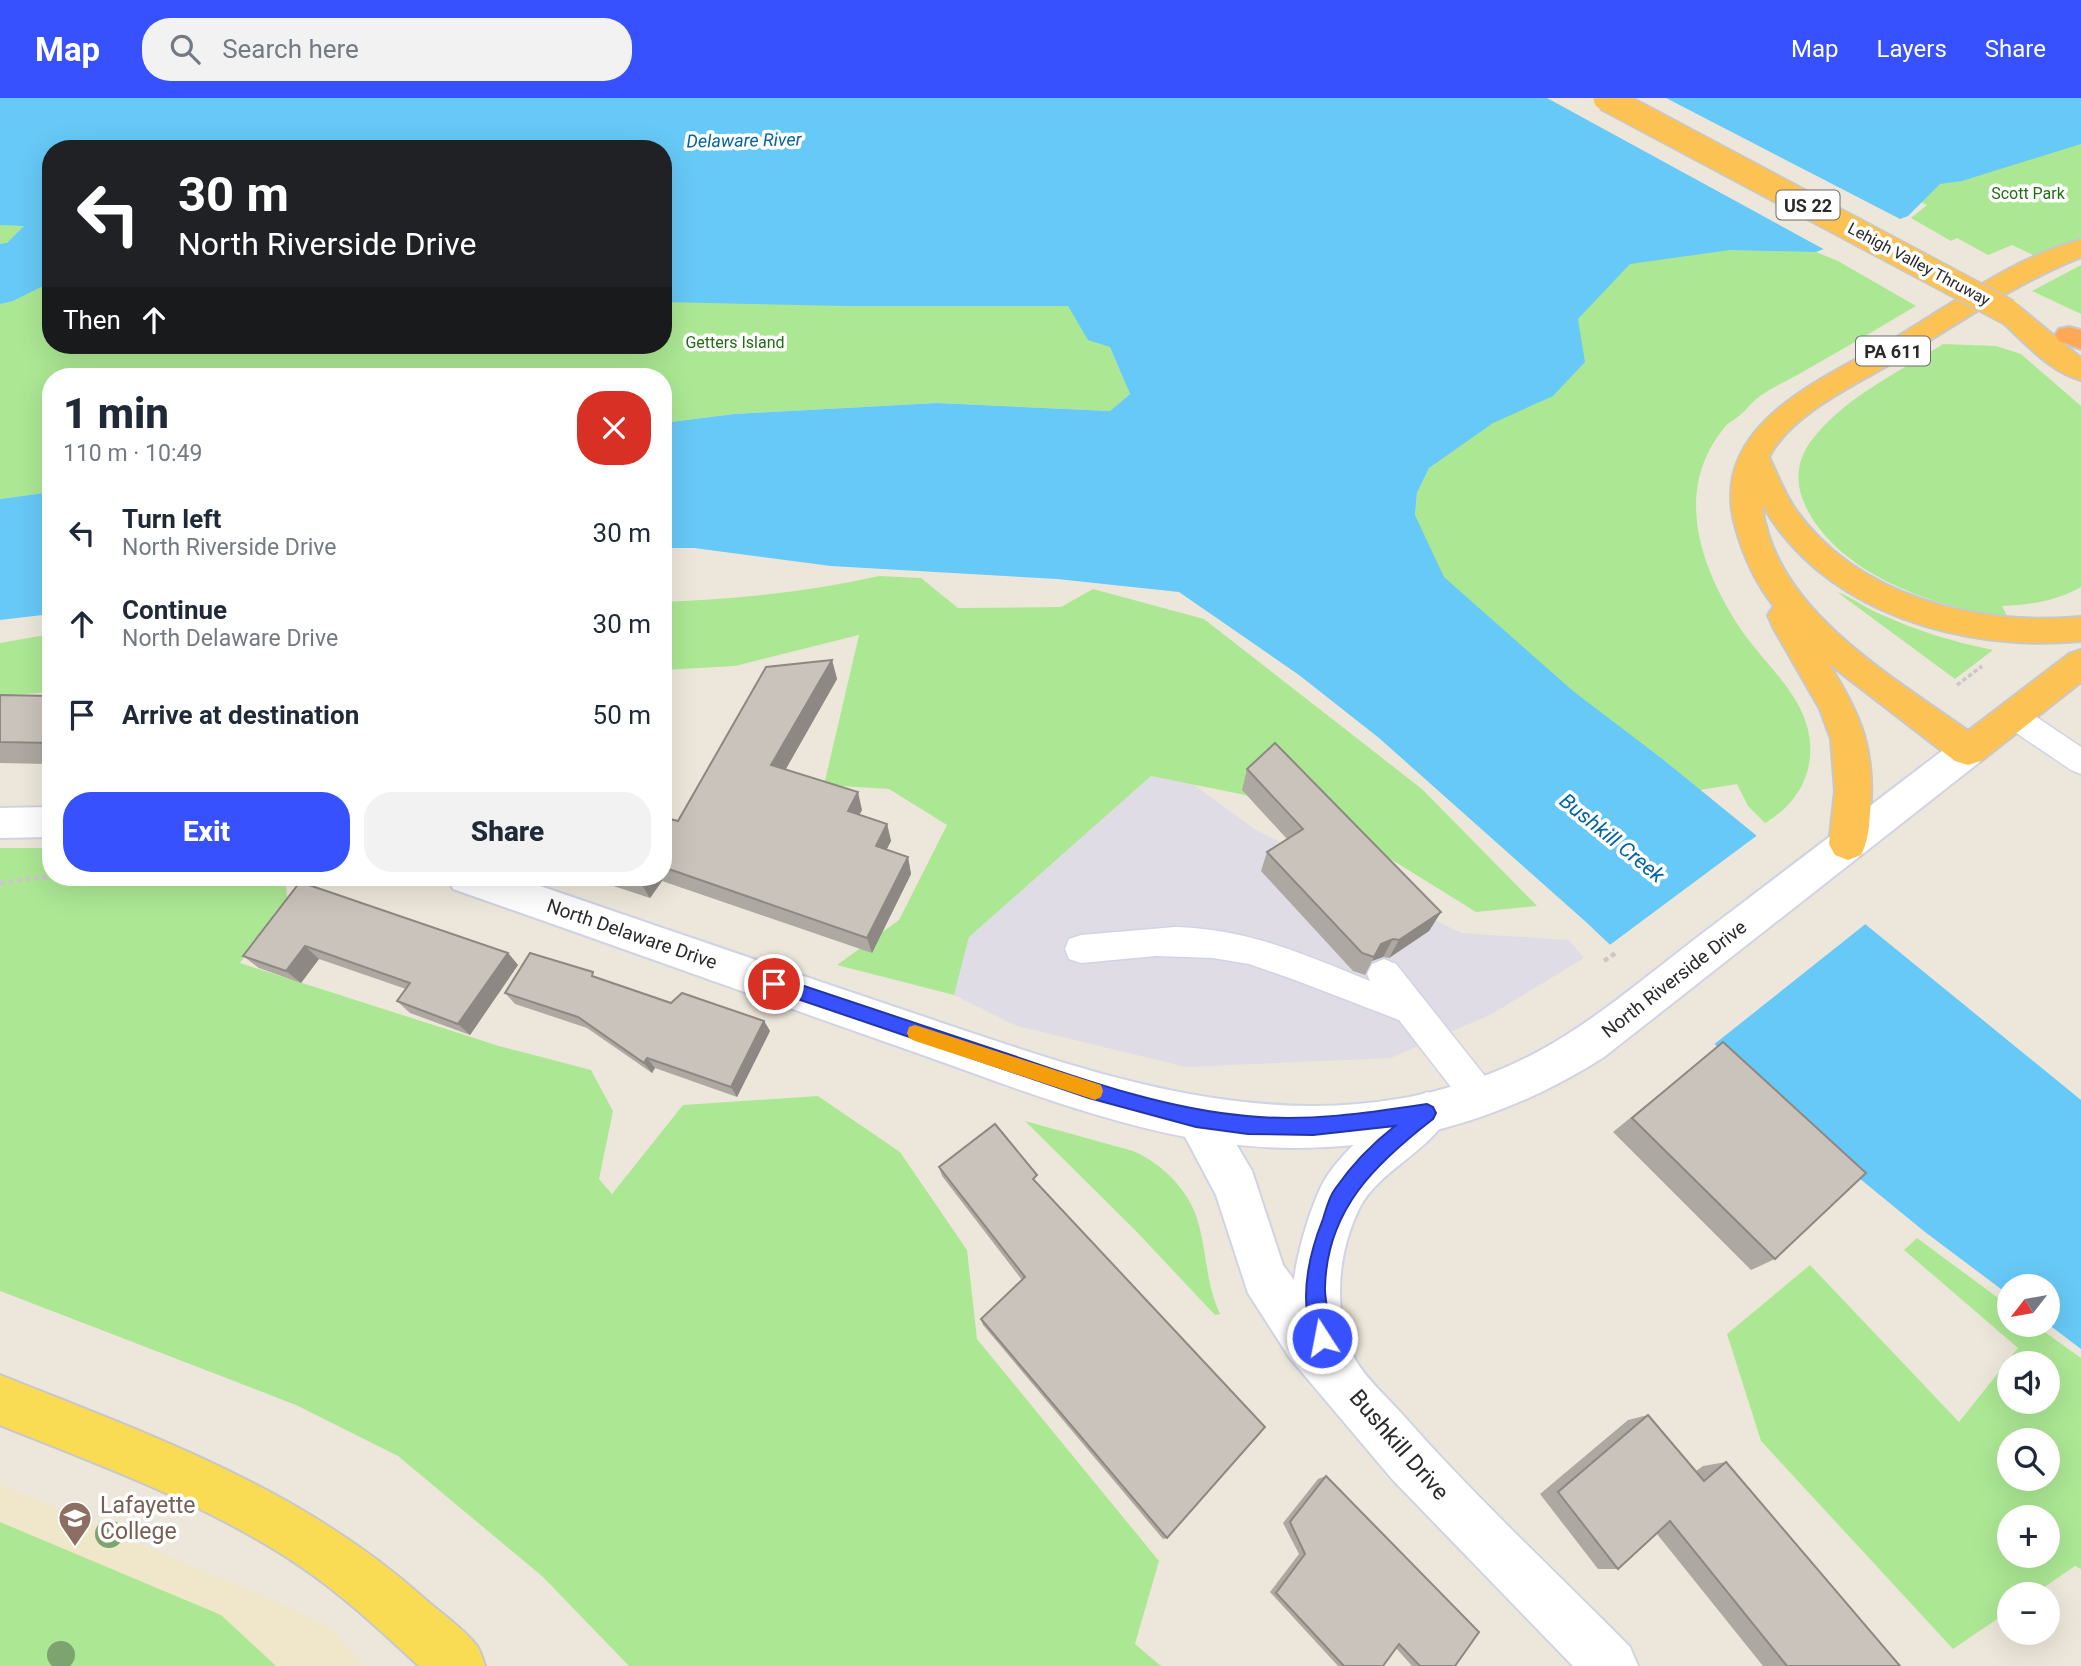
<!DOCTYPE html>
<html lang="en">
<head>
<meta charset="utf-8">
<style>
  body { margin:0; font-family:Roboto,sans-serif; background:#f2f2f3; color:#1f2937; height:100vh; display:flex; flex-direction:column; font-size:26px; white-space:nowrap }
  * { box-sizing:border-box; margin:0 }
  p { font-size:23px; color:#747a83 }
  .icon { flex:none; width:38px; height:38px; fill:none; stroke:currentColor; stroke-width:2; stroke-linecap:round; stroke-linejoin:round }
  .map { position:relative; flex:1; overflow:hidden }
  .panel { position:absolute; left:42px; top:270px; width:630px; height:518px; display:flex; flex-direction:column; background:#fff; border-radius:28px; box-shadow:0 7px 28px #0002 }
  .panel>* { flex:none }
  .guide { position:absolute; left:42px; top:42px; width:630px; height:214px; border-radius:28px; box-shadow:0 7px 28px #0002; background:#202124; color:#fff; overflow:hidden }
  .needle { width:46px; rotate:239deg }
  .buttons { position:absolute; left:1997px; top:1176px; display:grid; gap:14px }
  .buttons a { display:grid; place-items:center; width:63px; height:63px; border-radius:50%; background:#fff; box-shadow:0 7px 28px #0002; font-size:35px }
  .pin { position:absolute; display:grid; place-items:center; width:60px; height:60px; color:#fff; margin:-30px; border:4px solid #fff; border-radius:50%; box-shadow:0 2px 7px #0007 }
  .me { position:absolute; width:77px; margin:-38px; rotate:349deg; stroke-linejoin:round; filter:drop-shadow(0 0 5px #0008) }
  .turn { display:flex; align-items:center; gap:24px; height:147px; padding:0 21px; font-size:32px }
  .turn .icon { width:91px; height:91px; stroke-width:2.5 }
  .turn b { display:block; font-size:49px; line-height:60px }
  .then { display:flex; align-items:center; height:66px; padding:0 21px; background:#0003; gap:14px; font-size:26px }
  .round { display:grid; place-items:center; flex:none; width:74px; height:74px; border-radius:28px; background:#f2f2f3 }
  .summary { display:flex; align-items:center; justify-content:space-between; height:119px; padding:0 21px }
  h1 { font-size:42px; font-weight:800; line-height:52px }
  .action { display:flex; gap:14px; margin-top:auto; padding:14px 21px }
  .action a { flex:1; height:80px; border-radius:28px; background:#3751ff; color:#fff; font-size:28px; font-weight:800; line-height:80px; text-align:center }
  .action a+a { background:#f2f2f3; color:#1f2937 }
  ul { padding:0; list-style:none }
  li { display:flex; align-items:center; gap:21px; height:91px; padding:0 21px }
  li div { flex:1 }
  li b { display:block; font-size:26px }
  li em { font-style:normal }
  header { display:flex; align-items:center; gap:42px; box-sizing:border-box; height:98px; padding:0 35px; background:#3751ff; color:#fff }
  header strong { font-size:33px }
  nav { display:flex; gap:38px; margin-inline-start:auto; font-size:24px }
  .search { width:490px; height:63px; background:#f2f2f3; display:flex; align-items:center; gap:18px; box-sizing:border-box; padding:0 24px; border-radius:28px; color:#747a83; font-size:26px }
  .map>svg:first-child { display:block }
</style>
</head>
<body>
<header>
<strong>Map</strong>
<div class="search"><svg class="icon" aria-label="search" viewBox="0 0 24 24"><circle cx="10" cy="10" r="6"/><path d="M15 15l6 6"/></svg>Search here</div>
<nav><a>Map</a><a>Layers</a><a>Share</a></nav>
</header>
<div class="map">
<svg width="2081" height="1568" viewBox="0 0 2081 1568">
  <rect width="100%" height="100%" fill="#ede7db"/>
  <!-- industrial -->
  <polygon fill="#dfdce5" points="1151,678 1191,685 1256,732 1461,835 1569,842 1584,860 1492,916 1391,960 1186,969 1017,928 954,897 969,839"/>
  <!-- education -->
  <polygon fill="#f0e6c9" points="0,1386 300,1514 334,1533 364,1568 0,1568"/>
  <!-- green -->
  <g fill="#ace894" fill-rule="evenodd">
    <polygon points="2081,11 2081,150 2048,164 2012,147 1988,157 1957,140 1951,143 1911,120 1927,107 1870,80"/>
    <polygon points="0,127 51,128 51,247 663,247 663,167 1090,172 1110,248 1130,296 1110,313 937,305 734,316 663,325 663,278 51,278 51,394 0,401"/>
    <path d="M1652,128L1816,154L1838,163L1916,208C1879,230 1843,251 1806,272C1789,282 1770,290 1755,302C1750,306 1746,313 1740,317C1735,322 1728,324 1724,330C1674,392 1699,466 1738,527C1754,552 1777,573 1793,598C1824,645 1813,697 1765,725L1748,708L1737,686L1700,692L1665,663L1454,532L1415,417L1417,395L1429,370Z"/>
    <polygon points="2081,167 2081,216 2032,193"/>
    <path d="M1943,246L1996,248L2021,256L2081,308V489C2056,503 2031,507 2002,508L2007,518C1936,511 1837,476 1805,407C1795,386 1796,363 1811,343C1843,300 1899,274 1943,246Z"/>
    <path d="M879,478L921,480L958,510L1061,509L1093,491L1204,521L1422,691L1537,808L1476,814L1392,762L1255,699L1151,678L969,839L954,897L837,867L899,822L947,727L889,691L824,687L859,537L735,568L663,572V504C736,501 808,494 879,478Z"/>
    <path d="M1837,494C1852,499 1865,510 1880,516C1917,533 1954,544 1993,552L1955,581Z"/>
    <polygon points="51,536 51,594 0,598 0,545"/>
    <polygon points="0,750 51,750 51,779 286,781 287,800 240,865 499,948 591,972 613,1013 599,1081 612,1096 683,1007 818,998 900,1054 967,1152 977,1241 1159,1463 1135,1546 1161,1568 629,1568 543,1479 398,1358 296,1307 0,1193"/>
    <path d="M1025,1023L1133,1053C1163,1066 1191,1094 1199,1127C1207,1158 1206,1185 1220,1216L1215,1217L1135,1132Z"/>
    <path d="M1917,1140L2009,1208V1227H2035L2081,1260V1471L2075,1468L2034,1496H2009V1513L1953,1551L1761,1343L1727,1236L1810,1167L1959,1324L2018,1250L1904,1152ZM2009,1265H2048V1304H2009ZM2009,1342H2048V1381H2009ZM2009,1419H2048V1458H2009Z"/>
    <polygon points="0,1424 221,1517 276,1568 0,1568"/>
  </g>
  <!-- water -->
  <g fill="#67c9f7">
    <polygon points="0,0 2081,0 2081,46 1962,83 1940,86 1908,118 1816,154 1730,152 1630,166 1578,221 1585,264 1553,298 1493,325 1429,370 1417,395 1415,417 1444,479 1573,593 1665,663 2081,1002 2081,1251 2048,1226 2048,1188 2009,1188 2009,1197 1925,1134 1837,1062 1586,824 1379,640 1299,577 1179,494 1057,481 831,468 694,450 663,450 663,325 734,316 937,305 1110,313 1130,296 1110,249 1088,242 1068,208 846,208 663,204 663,51 51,51 51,184 13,203 0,206 0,146 7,145 24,128 0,127"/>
    <polygon points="51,394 51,516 0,522 0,401"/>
  </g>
  <!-- pier -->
  <g fill="#ede7db">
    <polygon points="1547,0 1666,0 1904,123 1827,153"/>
    <polygon points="1759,736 1868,824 1712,948 1607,849"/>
  </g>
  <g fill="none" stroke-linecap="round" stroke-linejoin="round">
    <defs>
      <g id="service">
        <polygon points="2013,607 2023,610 2081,649 2081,676 2071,672 2003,626 1999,618 2003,610"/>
        <path d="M1175,829C1249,831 1303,856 1370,883L1367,876L1372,866L1384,861L1396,866L1492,987L1498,999L1492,1011L1480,1016L1468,1011L1399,922L1295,882L1249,866L1213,860L1156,858L1081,865L1069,861L1065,851L1069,841L1081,837Z"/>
      </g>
      <path id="tertiary" d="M1427,994L1442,1000L1449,1015C1432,1053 1378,1072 1359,1111C1337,1156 1332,1215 1355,1261C1365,1280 1388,1300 1403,1317C1474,1398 1554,1472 1630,1549L1638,1568H1573L1392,1381L1289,1259L1248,1195L1216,1097L1175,1020L1182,1005L1197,999L1212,1005L1252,1073L1283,1167L1294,1182C1297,1155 1311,1107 1324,1083C1343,1051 1393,1008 1427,994Z"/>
      <g id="secondary">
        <path d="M1968,639L1981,643L1986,653L1981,663L1604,959C1489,1033 1350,1064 1215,1044C1101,1027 991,980 883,943C740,893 597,841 453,791L448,779H514C640,822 766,866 892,908C1090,974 1296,1058 1504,970C1575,940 1634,888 1695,841C1782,775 1869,709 1955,643Z"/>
        <polygon points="51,709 51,739 0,740 0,710"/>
      </g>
      <path id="primary" d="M0,1277C152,1338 302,1390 426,1502C442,1516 464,1531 477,1548C481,1554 483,1562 485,1568H419C381,1533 343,1497 300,1468C208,1406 102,1368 0,1327Z"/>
      <g id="trunk">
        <path d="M2081,142V159C2018,184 1962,223 1904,258C1863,283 1791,314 1769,359C1777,376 1784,395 1795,411C1858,500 1978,528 2081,519V543C1963,554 1824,515 1762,406C1772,510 1891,578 1968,633L2069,556L2081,552V584L1981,663L1968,667L1955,663L1828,565C1861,616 1876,653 1870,715C1869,730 1868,743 1861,757L1848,762L1835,757L1829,746L1835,693L1831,641L1820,611L1773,529L1768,517L1774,508C1755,484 1743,457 1735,427C1707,323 1831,278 1902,236C1958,202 2017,158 2081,142Z"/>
        <path d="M2008,206L2018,208L2081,260V282C2049,274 2022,241 1998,220L1995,214L1998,208Z"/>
      </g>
      <polygon id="motorway" points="2069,229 2081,232 2081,251 2059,243 2055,237 2059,231"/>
    </defs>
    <!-- service casing -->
    <use href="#service" stroke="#d0d3e4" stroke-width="3"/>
    <!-- tertiary casing -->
    <use href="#tertiary" stroke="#d0d3e4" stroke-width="4"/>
    <!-- secondary casing -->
    <use href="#secondary" stroke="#d0d3e4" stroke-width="4"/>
    <!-- primary casing -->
    <use href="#primary" stroke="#c8c8c8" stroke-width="4"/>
    <!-- trunk casing -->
    <use href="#trunk" stroke="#c8c8c8" stroke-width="4"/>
    <!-- motorway casing -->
    <use href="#motorway" stroke="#c8c8c8" stroke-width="4"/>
    <!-- path-far1 -->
    <polyline stroke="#c8c8c8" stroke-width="3.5" stroke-dasharray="4.5 2.5" stroke-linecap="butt" points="1957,587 1982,568"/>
    <!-- path -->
    <g stroke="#c8c8c8" stroke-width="4.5" stroke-dasharray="5 3.5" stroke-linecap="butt">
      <polyline points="0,785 51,778"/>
      <polyline points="1604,863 1617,854"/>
    </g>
    <!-- service -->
    <use href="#service" fill="#fff" fill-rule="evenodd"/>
    <!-- tertiary -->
    <use href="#tertiary" fill="#fff" fill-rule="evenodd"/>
    <!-- secondary -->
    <use href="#secondary" fill="#fff" fill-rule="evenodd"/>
    <!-- primary -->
    <use href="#primary" fill="#fadc54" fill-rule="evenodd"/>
    <!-- trunk -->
    <use href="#trunk" fill="#fcc254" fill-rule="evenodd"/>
    <!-- motorway -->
    <use href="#motorway" fill="#ffa855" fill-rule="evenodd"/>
    <defs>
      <polyline id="trunk-bridge" points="1606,0 2008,214"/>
    </defs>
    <!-- trunk-bridge casing -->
    <use href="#trunk-bridge" stroke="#c8c8c8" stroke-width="28" stroke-linecap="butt"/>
    <!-- trunk-bridge -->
    <use href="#trunk-bridge" stroke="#fcc254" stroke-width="25"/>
  </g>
  <!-- trees -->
  <g fill="#7da46e">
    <circle cx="109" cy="1436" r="14"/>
    <circle cx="61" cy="1557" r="14"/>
  </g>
  <!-- wall -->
  <g fill="#ada8a1">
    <polygon points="832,562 837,581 785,672 862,712 859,717 887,726 891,743 886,752 908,759 911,776 872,855 662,783 650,800 586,779 663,779 663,719 678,723"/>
    <polygon points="0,597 51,598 51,666 0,665"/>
    <polygon points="1247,671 1441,814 1429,833 1389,860 1383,859 1372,863 1365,877 1353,873 1261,773 1267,754 1287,741 1242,692"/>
    <polygon points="300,784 508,855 518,867 470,937 410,915 397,903 406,891 319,861 301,885 259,870 243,858"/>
    <polygon points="598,880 671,905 764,923 770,933 737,999 655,970 652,975 587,930 515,906 505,895"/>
    <polygon points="1723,944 1775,1161 1751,1172 1613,1034"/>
    <polygon points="939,1069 1037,1085 1167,1440 1163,1441 983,1227 981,1221 1022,1182 942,1078"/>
    <polygon points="1648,1317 1696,1373 1703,1368 1726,1364 1900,1568 1763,1568 1657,1436 1618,1471 1598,1471 1540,1396 1628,1322"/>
    <polygon points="1326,1378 1455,1568 1412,1568 1396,1550 1383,1568 1338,1568 1270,1494 1299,1456 1283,1425 1318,1381"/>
  </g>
  <!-- shaded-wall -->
  <g fill="#8d8883">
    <polygon points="832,562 837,581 778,685 771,667"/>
    <polygon points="858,694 862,712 852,730 848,713"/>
    <polygon points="887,726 891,743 880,765 876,748"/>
    <polygon points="908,759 911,776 872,855 867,840"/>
    <polygon points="644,779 660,779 662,783 650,800 640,784"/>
    <polygon points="1441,814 1429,833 1389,860 1399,842"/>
    <polygon points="1393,841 1383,859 1372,863 1381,846"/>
    <polygon points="305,848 319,861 301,885 286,873"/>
    <polygon points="508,855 518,867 470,937 458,926"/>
    <polygon points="764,923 770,933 737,999 731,989"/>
    <polygon points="647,960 655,970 652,975 644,965"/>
  </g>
  <!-- building -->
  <g fill="#c9c3bb" stroke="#8d8883" stroke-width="2">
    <polygon points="832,562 771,667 858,694 848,713 887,726 876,748 908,759 867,840 663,769 663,719 678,723 766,569"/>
    <polygon points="0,597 51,598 51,645 0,644"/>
    <polygon points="1275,645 1441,814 1399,842 1393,841 1381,846 1374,859 1362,855 1267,754 1303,731 1247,671"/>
    <polygon points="625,779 644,779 640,784"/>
    <polygon points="300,784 508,855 458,926 397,903 410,885 305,848 286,873 243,858"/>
    <polygon points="530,855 593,874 592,878 671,905 682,895 764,923 731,989 647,960 644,965 578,919 505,895"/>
    <polygon points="1723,944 1866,1075 1775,1161 1632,1020"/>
    <polygon points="995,1026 1037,1077 1033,1081 1265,1329 1167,1440 981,1221 1025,1179 939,1069"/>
    <polygon points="1648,1317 1704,1383 1726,1364 1900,1568 1787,1568 1670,1423 1618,1471 1558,1394"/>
    <polygon points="1326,1378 1479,1534 1455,1568 1420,1568 1399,1546 1383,1568 1344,1568 1276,1495 1305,1456 1290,1424"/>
  </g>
  <!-- route -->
  <path fill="#3751ff" stroke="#2435a6" stroke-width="2" d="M774,878C853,904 932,931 1011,957C1087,983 1166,1011 1247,1018C1308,1024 1368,1015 1427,1006L1433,1009L1436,1015L1433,1021C1376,1065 1327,1111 1325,1189C1324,1206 1335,1234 1329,1247L1322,1250L1315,1247C1298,1205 1307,1161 1323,1121C1326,1111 1329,1099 1335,1091C1351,1068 1373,1045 1395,1028L1313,1037L1248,1036L1196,1029L1089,1000L774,893L768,891L765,886L768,880Z"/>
  <!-- slow -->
  <polygon fill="#f59e0b" points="915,927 1095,985 1101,987 1103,993 1101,999 1095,1002 915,943 909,940 907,935 909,929"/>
  <!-- icons -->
  <defs>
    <symbol id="university-pin" viewBox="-11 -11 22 30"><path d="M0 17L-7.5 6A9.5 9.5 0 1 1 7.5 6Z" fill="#8d6e63" stroke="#fff"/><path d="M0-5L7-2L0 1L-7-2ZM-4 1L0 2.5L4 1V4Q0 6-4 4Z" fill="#fff"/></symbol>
  </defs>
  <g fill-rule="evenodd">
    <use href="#university-pin" x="56" y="1401" width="38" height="52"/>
  </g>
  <g text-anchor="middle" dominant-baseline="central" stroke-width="7" stroke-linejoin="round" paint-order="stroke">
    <!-- far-park labels -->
    <g font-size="16" fill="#226d15" stroke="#fff">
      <text x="2028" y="95">Scott Park</text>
      <text x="735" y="244">Getters Island</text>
    </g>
    <!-- far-street labels -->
    <g font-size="16" fill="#2a2a2a" stroke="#fff">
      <text transform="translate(1919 166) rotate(28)">Lehigh Valley Thruway</text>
    </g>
    <!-- far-water labels -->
    <g font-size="18" font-style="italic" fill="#0464a4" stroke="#fff">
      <text transform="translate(744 42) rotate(-1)">Delaware River</text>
    </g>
    <!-- shield labels -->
    <g fill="#fff" stroke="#6a6a6a" stroke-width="2">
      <rect x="1776.5" y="92.5" width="63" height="29" rx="5"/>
      <rect x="1856" y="238.5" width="74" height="29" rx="5"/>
    </g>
    <g font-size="18" font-weight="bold" fill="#2a2a2a">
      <text x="1808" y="107">US 22</text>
      <text x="1893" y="253">PA 611</text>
    </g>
    <!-- street labels -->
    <g font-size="19" fill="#2a2a2a" stroke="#fff">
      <text transform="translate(632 836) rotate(19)">North Delaware Drive</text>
      <text transform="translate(1674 881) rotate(-38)">North Riverside Drive</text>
    </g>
    <!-- water labels -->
    <g font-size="21" font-style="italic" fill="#0464a4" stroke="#fff">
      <text transform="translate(1612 740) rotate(39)">Bushkill Creek</text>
    </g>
    <!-- near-street labels -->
    <g font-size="23" fill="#2a2a2a" stroke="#fff">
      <text transform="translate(1399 1347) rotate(49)">Bushkill Drive</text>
    </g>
    <!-- near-education labels -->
    <g font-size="23" fill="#785e54" stroke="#fff" text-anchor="start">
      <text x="100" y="1407">Lafayette<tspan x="100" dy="26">College</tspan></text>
    </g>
  </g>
</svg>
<div class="buttons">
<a><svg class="needle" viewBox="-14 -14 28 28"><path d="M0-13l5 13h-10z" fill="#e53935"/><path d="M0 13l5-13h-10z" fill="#747a83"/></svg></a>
<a><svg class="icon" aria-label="sound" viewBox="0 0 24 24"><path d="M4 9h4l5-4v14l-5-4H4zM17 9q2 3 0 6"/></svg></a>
<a><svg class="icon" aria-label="search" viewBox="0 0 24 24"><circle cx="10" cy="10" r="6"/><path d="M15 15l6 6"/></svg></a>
<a>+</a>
<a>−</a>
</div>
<div class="pin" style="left:774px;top:886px;background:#d93025"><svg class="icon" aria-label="arrive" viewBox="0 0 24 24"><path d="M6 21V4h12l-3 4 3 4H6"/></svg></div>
<svg class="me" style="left:1322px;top:1240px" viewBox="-20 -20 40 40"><circle r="17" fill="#3751ff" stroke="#fff" stroke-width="3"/><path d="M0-11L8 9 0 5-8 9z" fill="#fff"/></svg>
<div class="guide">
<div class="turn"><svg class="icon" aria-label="left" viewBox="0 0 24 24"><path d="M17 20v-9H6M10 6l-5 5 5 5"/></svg><div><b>30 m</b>North Riverside Drive</div></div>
<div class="then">Then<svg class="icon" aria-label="ahead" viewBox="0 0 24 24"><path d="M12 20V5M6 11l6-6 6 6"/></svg></div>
</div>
<section class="panel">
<div class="summary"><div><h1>1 min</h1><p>110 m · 10:49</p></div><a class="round" style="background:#d93025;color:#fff"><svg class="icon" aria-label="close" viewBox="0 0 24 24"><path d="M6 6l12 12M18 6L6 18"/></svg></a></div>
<ul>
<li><svg class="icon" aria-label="left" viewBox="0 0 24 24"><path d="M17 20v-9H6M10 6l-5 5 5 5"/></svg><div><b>Turn left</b><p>North Riverside Drive</p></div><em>30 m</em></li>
<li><svg class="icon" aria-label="ahead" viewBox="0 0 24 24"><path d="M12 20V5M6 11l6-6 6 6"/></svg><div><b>Continue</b><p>North Delaware Drive</p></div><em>30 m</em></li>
<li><svg class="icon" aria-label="arrive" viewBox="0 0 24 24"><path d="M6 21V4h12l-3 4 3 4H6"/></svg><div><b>Arrive at destination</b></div><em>50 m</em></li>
</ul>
<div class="action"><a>Exit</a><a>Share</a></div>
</section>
</div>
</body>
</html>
